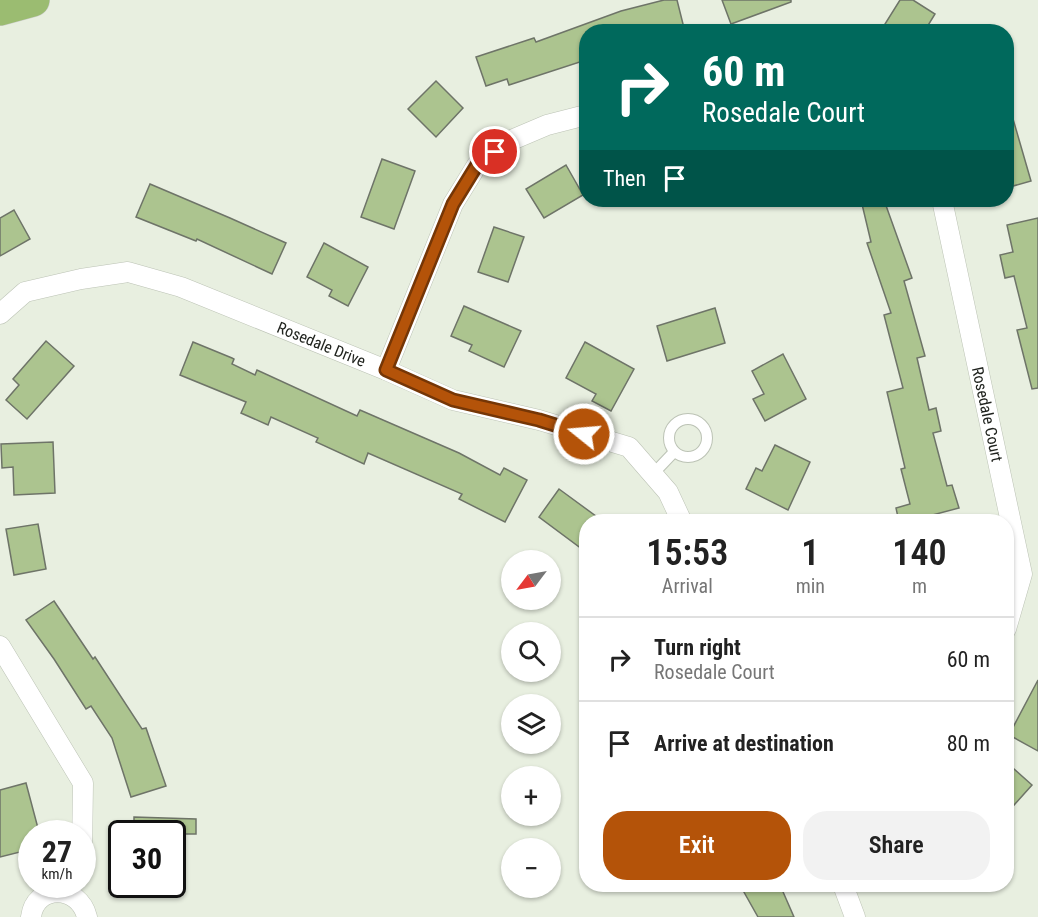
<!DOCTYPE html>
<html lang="en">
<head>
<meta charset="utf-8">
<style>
  body { margin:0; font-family:"Roboto Condensed",sans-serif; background:#f2f2f2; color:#222; height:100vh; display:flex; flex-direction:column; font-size:22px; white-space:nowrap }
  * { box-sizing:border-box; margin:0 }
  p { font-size:20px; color:#767676 }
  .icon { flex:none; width:33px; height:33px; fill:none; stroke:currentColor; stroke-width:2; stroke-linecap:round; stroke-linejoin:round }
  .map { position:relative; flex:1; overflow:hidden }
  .details { position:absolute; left:579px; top:514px; width:435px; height:378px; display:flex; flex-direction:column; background:#fff; border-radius:24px; box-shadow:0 2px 4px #0004 }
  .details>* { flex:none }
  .hud { position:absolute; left:579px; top:24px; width:435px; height:183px; border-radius:24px; box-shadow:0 2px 4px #0004; background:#00695c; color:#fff; overflow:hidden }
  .needle { width:39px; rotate:238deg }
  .tools { position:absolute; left:501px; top:550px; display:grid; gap:12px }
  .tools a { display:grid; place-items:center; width:60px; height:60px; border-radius:50%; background:#fff; box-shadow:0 2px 4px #0004; font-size:30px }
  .speed { position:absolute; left:18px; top:820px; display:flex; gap:12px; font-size:30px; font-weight:700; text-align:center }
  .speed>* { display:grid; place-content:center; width:78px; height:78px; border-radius:50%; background:#fff; box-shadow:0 2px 4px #0004; line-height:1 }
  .speed small { font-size:15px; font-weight:400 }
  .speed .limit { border:3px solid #111; border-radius:9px; background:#fff; color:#111 }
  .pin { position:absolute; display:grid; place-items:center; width:51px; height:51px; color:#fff; margin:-26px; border:3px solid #fff; border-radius:50%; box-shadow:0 2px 6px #0007 }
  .me { position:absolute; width:66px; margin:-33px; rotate:287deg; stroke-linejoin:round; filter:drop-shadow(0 0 4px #0008) }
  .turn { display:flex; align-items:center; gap:21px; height:126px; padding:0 24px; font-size:27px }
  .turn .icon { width:78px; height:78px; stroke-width:2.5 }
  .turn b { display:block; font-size:42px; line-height:51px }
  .then { display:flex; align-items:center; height:57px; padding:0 24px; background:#0003; gap:12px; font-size:22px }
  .eta { display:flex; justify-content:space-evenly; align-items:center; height:102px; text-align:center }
  .eta b { font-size:36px; font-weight:600; line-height:42px }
  .primary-button { display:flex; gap:12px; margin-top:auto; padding:12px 24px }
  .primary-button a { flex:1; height:69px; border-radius:24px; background:#b45309; color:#fff; font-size:24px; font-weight:600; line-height:69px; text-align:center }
  .primary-button a+a { background:#f2f2f2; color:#222 }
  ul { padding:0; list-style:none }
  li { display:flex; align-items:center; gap:18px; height:84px; padding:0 24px; border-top:2px solid #e0e0e0 }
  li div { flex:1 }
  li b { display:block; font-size:22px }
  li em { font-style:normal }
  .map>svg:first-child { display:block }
</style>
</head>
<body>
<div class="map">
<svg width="1038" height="917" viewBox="0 0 1038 917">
  <rect width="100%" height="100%" fill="#e8efe0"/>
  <!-- building -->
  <g fill="#acc48f" stroke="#6e7468" stroke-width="1.5">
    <polygon points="664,0 677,0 685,32 586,32 586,60 509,85 507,79 486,86 476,57 534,38 536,42 621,11"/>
    <polygon points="722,0 791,0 791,2 731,24"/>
    <polygon points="900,0 913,0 935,14 924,32 880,32"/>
    <polygon points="436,81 463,108 436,137 408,109"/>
    <polygon points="1011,112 1031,181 1006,188 1006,113"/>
    <polygon points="382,159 415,171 394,229 361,217"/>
    <polygon points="566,165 583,195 544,218 526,189"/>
    <polygon points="150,184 230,218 286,243 272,274 197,239 196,241 136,217"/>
    <polygon points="861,200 884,200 912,278 904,281 925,356 917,358 929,410 936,408 941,431 933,433 947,486 952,485 959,508 906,522 899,522 896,508 910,504 901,469 905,468 887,392 903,388 884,315 891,313 867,243 871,242"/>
    <polygon points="14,210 30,239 0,256 0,218"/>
    <polygon points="1038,218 1038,388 1032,389 1017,330 1027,328 1014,276 1005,278 1000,255 1013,252 1007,225"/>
    <polygon points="494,227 524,237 508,282 478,272"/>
    <polygon points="324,243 368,267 348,306 329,296 332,290 307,277"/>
    <polygon points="464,306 521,331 504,367 469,351 472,345 451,336"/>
    <polygon points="715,308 725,343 667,361 657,326"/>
    <polygon points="46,341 74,366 27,419 6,400 19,385 13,379"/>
    <polygon points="193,342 232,358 234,359 232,364 255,375 257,370 357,416 360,410 459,453 500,475 504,468 527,480 505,522 459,499 462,494 368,453 364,464 316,442 318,438 271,417 268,425 241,413 246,402 180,375"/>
    <polygon points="585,342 634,369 611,411 592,401 596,394 566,378"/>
    <polygon points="783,354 806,399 765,421 753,399 764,394 752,371"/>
    <polygon points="53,442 55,493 14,495 13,467 2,468 1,444"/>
    <polygon points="775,445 810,462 788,510 746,489 756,468 762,471"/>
    <polygon points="559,489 604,522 586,522 586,552 539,517"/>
    <polygon points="38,524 46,569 14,575 6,529"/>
    <polygon points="54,601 93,659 95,657 142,729 146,728 166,786 131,797 112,738 91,706 86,709 54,659 26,620"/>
    <polygon points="1038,680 1038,751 1009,735"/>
    <polygon points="1006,762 1032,785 1006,814"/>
    <polygon points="26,783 39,832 32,834 32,849 0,857 0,790"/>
    <polygon points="134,817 196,819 196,834 134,834"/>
    <polygon points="740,885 780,885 794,917 758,917"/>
  </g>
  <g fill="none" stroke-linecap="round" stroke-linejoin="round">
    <defs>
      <g id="lane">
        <circle cx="688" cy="438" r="19"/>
        <polyline points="653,474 674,452"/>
      </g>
      <g id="street">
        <path id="s1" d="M942,200L1022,574L1006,629"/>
        <path id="s2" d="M0,314L25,292L81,279L128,272L181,287L386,370L453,400L539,420L629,447L668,492L682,522"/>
        <polyline points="386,370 453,204 477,165 514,139 547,125 586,115"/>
        <polyline points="0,646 83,783 82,853"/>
        <polyline points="843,885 855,917"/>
        <path d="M31,917C35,884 79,884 87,917"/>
      </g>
      <polyline id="highway" points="0,9 33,0"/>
    </defs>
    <!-- lane casing -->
    <use href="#lane" stroke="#bcc3b5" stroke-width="12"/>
    <!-- street casing -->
    <use href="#street" stroke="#bcc3b5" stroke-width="21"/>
    <!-- highway casing -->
    <use href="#highway" stroke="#cecfce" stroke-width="34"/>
    <!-- lane -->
    <use href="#lane" stroke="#fff" stroke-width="10"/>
    <!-- street -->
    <use href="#street" stroke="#fff" stroke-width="20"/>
    <!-- highway -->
    <use href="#highway" stroke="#9bbc71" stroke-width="33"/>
  </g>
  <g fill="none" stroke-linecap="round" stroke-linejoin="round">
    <defs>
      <polyline id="route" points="495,152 477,165 453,204 386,370 453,400 539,420 584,434"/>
    </defs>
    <!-- route casing -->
    <use href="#route" stroke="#753606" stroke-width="15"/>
    <!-- route -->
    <use href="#route" stroke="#b45309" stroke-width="10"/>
  </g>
  <g text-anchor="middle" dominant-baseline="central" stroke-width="4.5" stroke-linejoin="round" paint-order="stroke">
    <!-- street labels -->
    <g font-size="16" fill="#20231e" stroke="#fff">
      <text stroke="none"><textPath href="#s2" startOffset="345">Rosedale Drive</textPath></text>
      <text stroke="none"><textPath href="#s1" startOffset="219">Rosedale Court</textPath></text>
    </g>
  </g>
</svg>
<div class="tools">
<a><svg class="needle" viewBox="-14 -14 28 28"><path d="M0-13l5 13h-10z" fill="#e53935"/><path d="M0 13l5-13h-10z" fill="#767676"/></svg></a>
<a><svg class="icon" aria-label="search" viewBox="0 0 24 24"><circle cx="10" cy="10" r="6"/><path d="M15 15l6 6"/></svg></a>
<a><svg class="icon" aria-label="layers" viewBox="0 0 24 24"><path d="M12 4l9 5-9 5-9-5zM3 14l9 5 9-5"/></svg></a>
<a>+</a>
<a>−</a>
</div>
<div class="speed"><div>27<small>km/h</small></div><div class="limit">30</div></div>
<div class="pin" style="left:495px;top:152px;background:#d93025"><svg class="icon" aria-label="arrive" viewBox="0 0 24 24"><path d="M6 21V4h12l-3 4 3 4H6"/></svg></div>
<svg class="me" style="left:584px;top:434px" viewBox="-20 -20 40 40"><circle r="17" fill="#b45309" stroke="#fff" stroke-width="3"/><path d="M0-11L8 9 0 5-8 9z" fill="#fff"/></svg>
<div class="hud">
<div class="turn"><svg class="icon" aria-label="right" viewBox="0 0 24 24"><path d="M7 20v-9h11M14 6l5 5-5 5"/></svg><div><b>60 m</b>Rosedale Court</div></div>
<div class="then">Then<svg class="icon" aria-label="arrive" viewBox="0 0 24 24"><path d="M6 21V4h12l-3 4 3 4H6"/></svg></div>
</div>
<section class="details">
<div class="eta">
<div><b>15:53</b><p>Arrival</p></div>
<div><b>1</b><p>min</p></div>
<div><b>140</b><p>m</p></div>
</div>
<ul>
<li><svg class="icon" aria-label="right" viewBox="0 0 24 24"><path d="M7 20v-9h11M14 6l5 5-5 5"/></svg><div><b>Turn right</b><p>Rosedale Court</p></div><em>60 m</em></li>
<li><svg class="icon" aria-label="arrive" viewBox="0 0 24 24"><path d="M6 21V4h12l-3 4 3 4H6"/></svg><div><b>Arrive at destination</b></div><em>80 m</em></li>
</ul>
<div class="primary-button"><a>Exit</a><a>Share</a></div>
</section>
</div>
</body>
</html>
